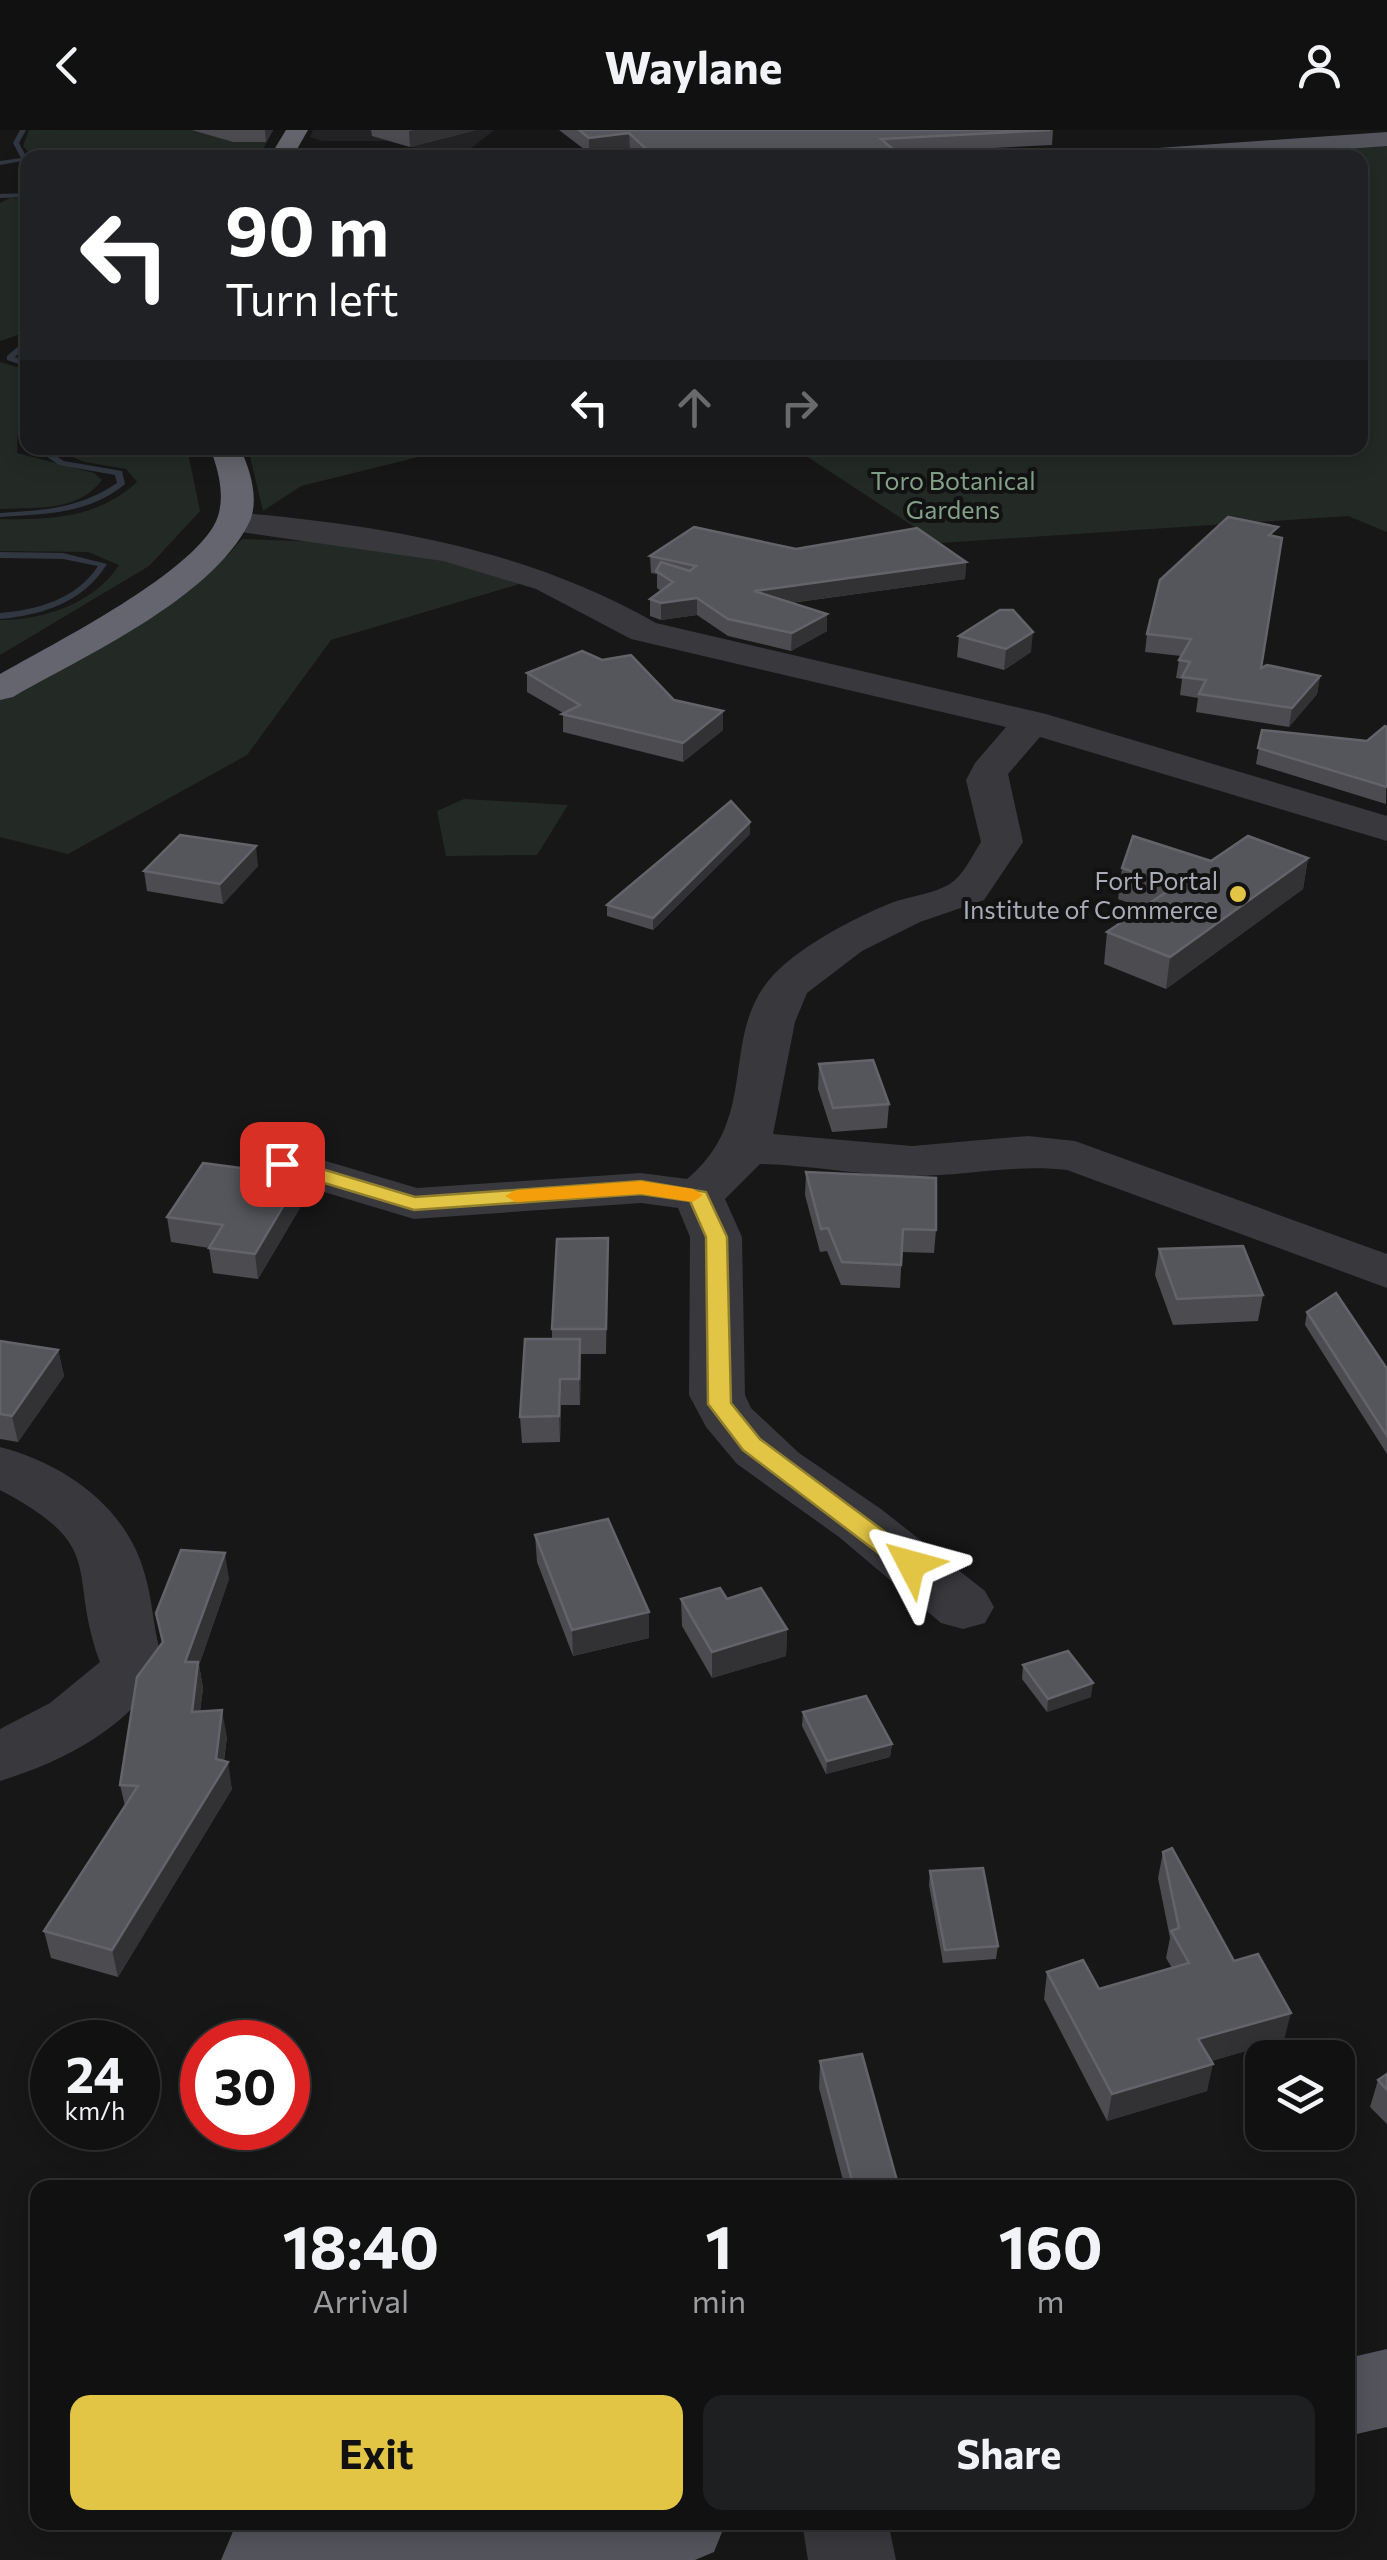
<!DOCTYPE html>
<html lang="en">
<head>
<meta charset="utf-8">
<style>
  body { margin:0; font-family:Commissioner,sans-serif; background:#1e1f20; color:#f1f3f6; height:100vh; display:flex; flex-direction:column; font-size:38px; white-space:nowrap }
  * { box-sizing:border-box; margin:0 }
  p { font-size:32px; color:#9c9d9f }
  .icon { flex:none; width:55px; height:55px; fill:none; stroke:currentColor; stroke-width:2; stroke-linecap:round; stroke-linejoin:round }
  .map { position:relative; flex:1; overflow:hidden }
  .side { position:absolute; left:30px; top:2050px; width:1325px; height:350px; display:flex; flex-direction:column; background:#111112; border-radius:20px; box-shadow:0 5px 25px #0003,0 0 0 2px #303132 }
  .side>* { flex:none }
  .top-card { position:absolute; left:20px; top:20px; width:1348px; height:305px; border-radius:20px; box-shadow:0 5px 25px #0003,0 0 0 2px #303132; background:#202124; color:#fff; overflow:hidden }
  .tools { position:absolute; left:1245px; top:1910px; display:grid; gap:20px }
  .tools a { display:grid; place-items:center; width:110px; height:110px; border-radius:20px; background:#111112; box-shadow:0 5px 25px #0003,0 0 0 2px #303132; font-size:50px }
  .speed { position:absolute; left:30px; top:1890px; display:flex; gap:20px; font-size:50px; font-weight:700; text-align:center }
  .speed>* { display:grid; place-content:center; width:130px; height:130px; border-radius:50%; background:#111112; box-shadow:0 5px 25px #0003,0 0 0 2px #303132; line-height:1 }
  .speed small { font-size:25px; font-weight:400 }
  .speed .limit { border:15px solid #d22; background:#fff; color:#111 }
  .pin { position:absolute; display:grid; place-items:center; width:85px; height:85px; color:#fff; margin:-42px; border-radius:20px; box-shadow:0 5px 15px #0006 }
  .me { position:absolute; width:110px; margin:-55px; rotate:309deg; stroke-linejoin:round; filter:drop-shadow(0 0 8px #0008) }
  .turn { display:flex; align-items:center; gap:35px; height:210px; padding:0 40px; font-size:45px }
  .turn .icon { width:130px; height:130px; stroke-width:2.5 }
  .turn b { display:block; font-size:70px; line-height:85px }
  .lanes { display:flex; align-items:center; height:95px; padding:0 40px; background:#0003; justify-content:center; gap:50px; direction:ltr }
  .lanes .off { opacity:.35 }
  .eta { display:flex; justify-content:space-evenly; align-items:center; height:170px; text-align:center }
  .eta b { font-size:60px; font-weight:700; line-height:70px }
  .button { display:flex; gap:20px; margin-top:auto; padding:20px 40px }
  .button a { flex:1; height:115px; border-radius:20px; background:#e2c545; color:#111; font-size:40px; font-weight:700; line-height:115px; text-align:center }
  .button a+a { background:#1e1f20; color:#f1f3f6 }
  header { display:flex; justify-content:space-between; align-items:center; height:130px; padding:0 40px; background:#111112; font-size:45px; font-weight:700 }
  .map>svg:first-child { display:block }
</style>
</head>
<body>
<header><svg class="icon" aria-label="back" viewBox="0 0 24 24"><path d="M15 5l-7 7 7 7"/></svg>Waylane<svg class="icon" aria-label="person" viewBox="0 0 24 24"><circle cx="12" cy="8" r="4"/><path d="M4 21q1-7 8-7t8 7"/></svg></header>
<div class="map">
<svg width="1387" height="2430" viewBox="0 0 1387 2430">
  <rect width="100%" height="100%" fill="#171718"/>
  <!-- built -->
  <polygon fill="#232325" points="313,0 494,0 459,28 423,27 425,21 388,11 322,11 310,7"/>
  <!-- green -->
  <g fill="#232a25">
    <polygon points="29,0 273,0 259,27 33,27 23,16"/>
    <polygon points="1387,13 1387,402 1348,386 939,413 794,318 1360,318 1360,28 1173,27"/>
    <polygon points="10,68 27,69 27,202 0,211 0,73"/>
    <path d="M0,232L27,240V289L18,295L17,323L94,343L102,350C78,382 37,377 0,379Z"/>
    <path d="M50,318H187L200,381L149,436L0,525V490C44,490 95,473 119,435L88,422L0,421V389C51,390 98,388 137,352L126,339L85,332Z"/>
    <polygon points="248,318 455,318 301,356 263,381"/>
    <polygon points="242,409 382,414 523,453 331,510 247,625 68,724 0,707 0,568 227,426"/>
    <polygon points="464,669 568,675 537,725 446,726 437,681"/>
  </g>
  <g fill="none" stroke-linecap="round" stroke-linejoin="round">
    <!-- stream -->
    <g fill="#313740" fill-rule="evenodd">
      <polygon points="20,0 26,0 19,13 28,30 0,35 0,31 21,28 13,13"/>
      <polygon points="28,63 28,67 0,68 0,64"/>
      <polygon points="28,208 28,214 15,227 28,232 28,237 7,230 7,226"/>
      <polygon points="28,306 28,313 24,311"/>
      <path d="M34,318H43L64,331L122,341L125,354C89,384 45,384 0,387V383C45,380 78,379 117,353L115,345L59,335Z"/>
      <path d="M0,422L63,423L107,434C84,472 43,485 0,489V483C37,480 77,469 98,436L63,429L0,428Z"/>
    </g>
    <!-- minor -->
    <g fill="#38383d" fill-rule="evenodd">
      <path d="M232,382C382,395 524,418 656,493L1046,584L1387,686V711L1040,607L1008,644L1023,712L984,770L920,792L862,821L807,863L795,892L773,1004L912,1016L1028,1006L1075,1011L1387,1124V1158L1067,1040C1014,1034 965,1046 913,1046C862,1046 811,1035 760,1034L725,1069L742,1107L745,1265L751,1278L799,1323L881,1379L985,1461L994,1477L985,1493L963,1499L941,1493L839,1407L737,1334L706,1297L689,1265L690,1107L678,1078L641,1073L414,1089L264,1044L257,1033L264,1022L282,1018L417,1058L641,1043L687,1049C760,989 720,909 769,850C794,819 854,788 891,773C909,766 941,763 955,750C966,740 973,724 981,712L966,650L975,633L1006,597L631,509L536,459L443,431L220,399L216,392L220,385Z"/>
      <path d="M0,1317C65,1334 127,1377 145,1445C154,1475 153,1506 165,1536C130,1597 65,1631 0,1651V1599L50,1573L100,1532C66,1439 110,1418 0,1360Z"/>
      <polygon points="802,2392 888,2392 896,2430 808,2430"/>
    </g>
    <!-- major -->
    <g fill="#54555c" fill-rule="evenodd">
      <polygon points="1387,2 1387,16 1221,28 1104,28 1115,21"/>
      <polygon points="1387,2219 1387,2297 1348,2306 1348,2228"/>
      <polygon points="250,2392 726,2392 714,2422 695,2430 221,2430 234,2399"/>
    </g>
    <!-- highway -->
    <g fill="#64656e" fill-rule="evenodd">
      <polygon points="286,0 308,0 292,28 269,28"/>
      <path d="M210,318H240C250,339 260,370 249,393C211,469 84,526 13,567L0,570V544C49,516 202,439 218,386C225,364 218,339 210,318Z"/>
    </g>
  </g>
  <!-- wall -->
  <g fill="#4b4b50">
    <polygon points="192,0 273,0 266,12 233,12"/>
    <polygon points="371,0 476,0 410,17 372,6"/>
    <polygon points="559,0 1053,0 1052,15 894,23 894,28 639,28 630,19 589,23"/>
    <polygon points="1276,406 1261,538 1320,546 1317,564 1289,597 1196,582 1198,568 1180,565 1182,549 1176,548 1179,530 1181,526 1145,522 1147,504"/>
    <polygon points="796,419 966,432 965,449 791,473 827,484 827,501 791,521 728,506 697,485 661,490 650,486 650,469 661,461 657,458 657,444 651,443 650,426"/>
    <polygon points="959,506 1031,522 1004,540 957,527"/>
    <polygon points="527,543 674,570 723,581 723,600 683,632 563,602 563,583 527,562"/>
    <polygon points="1387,597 1386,674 1256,634 1262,600 1367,611"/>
    <polygon points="750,692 750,704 653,800 607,786 607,775"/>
    <polygon points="1308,728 1303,759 1166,859 1104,834 1107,802 1143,778 1118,769 1122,738"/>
    <polygon points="258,736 223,774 147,761 144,741"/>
    <polygon points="819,934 889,974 887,998 832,1002 818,959"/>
    <polygon points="806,1042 936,1100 934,1123 902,1122 900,1158 841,1155 827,1121 820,1122 805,1065"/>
    <polygon points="301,1046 304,1071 258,1149 213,1143 209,1118 171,1112 167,1087"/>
    <polygon points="608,1108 606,1224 581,1224 580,1275 561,1275 560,1312 522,1313 520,1287 552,1209 552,1199"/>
    <polygon points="1159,1119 1263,1165 1258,1191 1173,1195 1155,1145"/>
    <polygon points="1307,1182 1387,1239 1387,1324 1305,1195"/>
    <polygon points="0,1211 58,1220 64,1246 18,1312 0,1309"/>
    <polygon points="535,1405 649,1508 573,1526 537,1432"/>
    <polygon points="229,1449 199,1535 203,1558 200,1581 227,1607 224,1631 232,1659 118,1847 51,1828 44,1801 125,1676 120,1655 162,1513 156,1483"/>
    <polygon points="681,1469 727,1469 787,1499 786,1526 712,1548 682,1496"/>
    <polygon points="1023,1535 1091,1567 1047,1582 1022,1549"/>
    <polygon points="803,1582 892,1614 890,1627 826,1644 802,1596"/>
    <polygon points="1163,1722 1284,1910 1211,1931 1207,1961 1107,1991 1044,1869 1047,1842 1099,1859 1172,1838 1166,1828 1170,1808 1158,1748"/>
    <polygon points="930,1741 998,1816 996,1829 943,1833 929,1755"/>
    <polygon points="820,1931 899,2058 845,2058 819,1958"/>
    <polygon points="1387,1944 1387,1994 1370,1977 1378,1950"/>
  </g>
  <!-- shaded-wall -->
  <g fill="#323235">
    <polygon points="265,0 273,0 266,12"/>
    <polygon points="415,0 476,0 410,17 409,1"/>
    <polygon points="629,3 630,19 589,23 589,8"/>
    <polygon points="894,20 894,28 803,28"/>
    <polygon points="966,432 965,449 753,478 754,461"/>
    <polygon points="697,468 697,485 661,490 661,473"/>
    <polygon points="827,484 827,501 791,521 792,503"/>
    <polygon points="1033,502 1031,522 1004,540 1006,519"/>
    <polygon points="1320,546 1317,564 1289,597 1292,578"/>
    <polygon points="723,581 723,600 683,632 683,613"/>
    <polygon points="750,692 750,704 653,800 653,788"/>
    <polygon points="256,716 258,736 223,774 220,754"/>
    <polygon points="1308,728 1303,759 1166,859 1170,827"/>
    <polygon points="301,1046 304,1071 258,1149 255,1124"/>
    <polygon points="580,1209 581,1235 580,1275 579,1249"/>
    <polygon points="58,1220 64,1246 18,1312 12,1286"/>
    <polygon points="560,1249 561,1275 560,1312 559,1286"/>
    <polygon points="225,1423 229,1449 199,1535 203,1558 197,1608 185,1532"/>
    <polygon points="649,1482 649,1508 573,1526 572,1500"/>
    <polygon points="787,1499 786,1526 712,1548 712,1522"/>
    <polygon points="1093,1553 1091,1567 1047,1582 1048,1569"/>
    <polygon points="222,1580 227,1607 222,1641 228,1632 232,1659 118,1847 112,1820 216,1629"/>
    <polygon points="892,1614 890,1627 826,1644 827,1631"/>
    <polygon points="1291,1883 1284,1910 1193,1936 1198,1909"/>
    <polygon points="1213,1934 1207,1961 1107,1991 1112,1964"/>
  </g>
  <!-- building -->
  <g fill="#55565b" stroke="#636369" stroke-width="2.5">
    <polygon points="579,0 1050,0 881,9 894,20 803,28 656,28 629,3 589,8"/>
    <polygon points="1228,387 1278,397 1269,405 1282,408 1261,538 1267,535 1320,546 1292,578 1199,564 1206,550 1182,547 1190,532 1179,530 1191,509 1147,504 1160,450"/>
    <polygon points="694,397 796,419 917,398 966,432 754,461 827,484 792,503 728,489 697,468 661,473 650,469 673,452 656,441 661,432 690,441 696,436 650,426"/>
    <polygon points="1000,480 1013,480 1033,502 1006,519 959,506"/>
    <polygon points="582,521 602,530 631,525 674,570 723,581 683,613 562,584 580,575 527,543"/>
    <polygon points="1385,596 1387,597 1387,657 1258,618 1262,600 1367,611"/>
    <polygon points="731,671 750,692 653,788 607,775"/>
    <polygon points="180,705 256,716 220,754 144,741"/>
    <polygon points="1133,706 1211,731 1248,706 1308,728 1170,827 1107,802 1175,756 1122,738"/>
    <polygon points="873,930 889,974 833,978 819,934"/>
    <polygon points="203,1033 301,1046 255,1124 209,1118 223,1095 167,1087"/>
    <polygon points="806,1042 936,1048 936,1100 903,1099 901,1135 842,1132 828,1098 821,1099"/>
    <polygon points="608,1108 606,1199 552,1199 557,1109"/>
    <polygon points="1243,1116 1263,1165 1177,1169 1159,1119"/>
    <polygon points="1336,1163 1387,1239 1387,1306 1307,1182"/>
    <polygon points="525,1209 580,1209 579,1249 560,1249 559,1286 520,1287"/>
    <polygon points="0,1211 58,1220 12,1286 0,1284"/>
    <polygon points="608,1389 649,1482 572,1500 535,1405"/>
    <polygon points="181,1420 225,1423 185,1532 198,1532 192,1582 222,1580 216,1629 228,1632 112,1820 44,1801 138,1656 120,1655 137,1547 163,1512 156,1483"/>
    <polygon points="720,1458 727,1469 761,1458 787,1499 712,1522 681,1469"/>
    <polygon points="1068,1521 1093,1553 1048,1569 1023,1535"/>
    <polygon points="866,1566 892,1614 827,1631 803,1582"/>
    <polygon points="1172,1718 1234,1831 1258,1824 1291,1883 1198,1909 1213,1934 1112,1964 1047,1842 1083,1830 1099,1859 1189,1833 1171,1801 1179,1798 1163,1722"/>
    <polygon points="983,1738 998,1816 945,1820 930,1741"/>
    <polygon points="862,1924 899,2058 854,2058 820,1931"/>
    <polygon points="1387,1944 1387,1960 1378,1950"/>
  </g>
  <!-- route -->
  <polygon fill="#e2c545" stroke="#93802d" stroke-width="2.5" points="282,1027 415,1067 641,1051 706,1062 727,1107 731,1273 760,1309 920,1428 924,1434 920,1441 902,1441 743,1320 708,1274 706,1107 690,1071 641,1064 414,1080 274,1038 271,1034"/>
  <!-- slow -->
  <polygon fill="#f59e0b" points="641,1051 693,1059 703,1065 693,1072 641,1064 516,1072 505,1066 516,1060"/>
  <!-- markers -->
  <circle fill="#e2c545" stroke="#121213" stroke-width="4" cx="1238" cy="764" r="10"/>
  <g text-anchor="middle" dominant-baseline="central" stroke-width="8" stroke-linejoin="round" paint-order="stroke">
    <!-- far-park labels -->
    <g font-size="25" fill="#83a089" stroke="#121213">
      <text x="953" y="350">Toro Botanical<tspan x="953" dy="29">Gardens</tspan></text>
    </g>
    <!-- far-poi labels -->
    <g font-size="25" fill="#aaacb7" stroke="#121213" text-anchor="end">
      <text x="1218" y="750">Fort Portal<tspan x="1218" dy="29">Institute of Commerce</tspan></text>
    </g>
  </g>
</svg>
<div class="tools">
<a><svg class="icon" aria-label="layers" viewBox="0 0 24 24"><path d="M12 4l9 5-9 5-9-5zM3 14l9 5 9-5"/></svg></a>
</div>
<div class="speed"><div>24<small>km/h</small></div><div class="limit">30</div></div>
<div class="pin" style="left:282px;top:1034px;background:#d93025"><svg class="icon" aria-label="arrive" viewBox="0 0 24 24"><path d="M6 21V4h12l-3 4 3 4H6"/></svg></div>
<svg class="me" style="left:911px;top:1434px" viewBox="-20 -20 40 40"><path d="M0-17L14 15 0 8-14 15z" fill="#e2c545" stroke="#fff" stroke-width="4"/></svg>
<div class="top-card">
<div class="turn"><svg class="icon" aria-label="left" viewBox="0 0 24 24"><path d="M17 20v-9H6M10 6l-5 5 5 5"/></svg><div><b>90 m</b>Turn left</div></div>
<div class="lanes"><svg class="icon" aria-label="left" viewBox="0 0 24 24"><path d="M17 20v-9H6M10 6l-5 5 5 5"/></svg><svg class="icon off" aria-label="ahead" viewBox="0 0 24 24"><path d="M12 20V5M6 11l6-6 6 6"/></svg><svg class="icon off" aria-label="right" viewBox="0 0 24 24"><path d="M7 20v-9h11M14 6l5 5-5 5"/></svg></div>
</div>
<section class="side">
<div class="eta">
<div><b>18:40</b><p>Arrival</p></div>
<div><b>1</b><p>min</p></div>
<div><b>160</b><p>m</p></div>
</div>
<div class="button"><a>Exit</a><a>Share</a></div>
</section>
</div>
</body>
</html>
